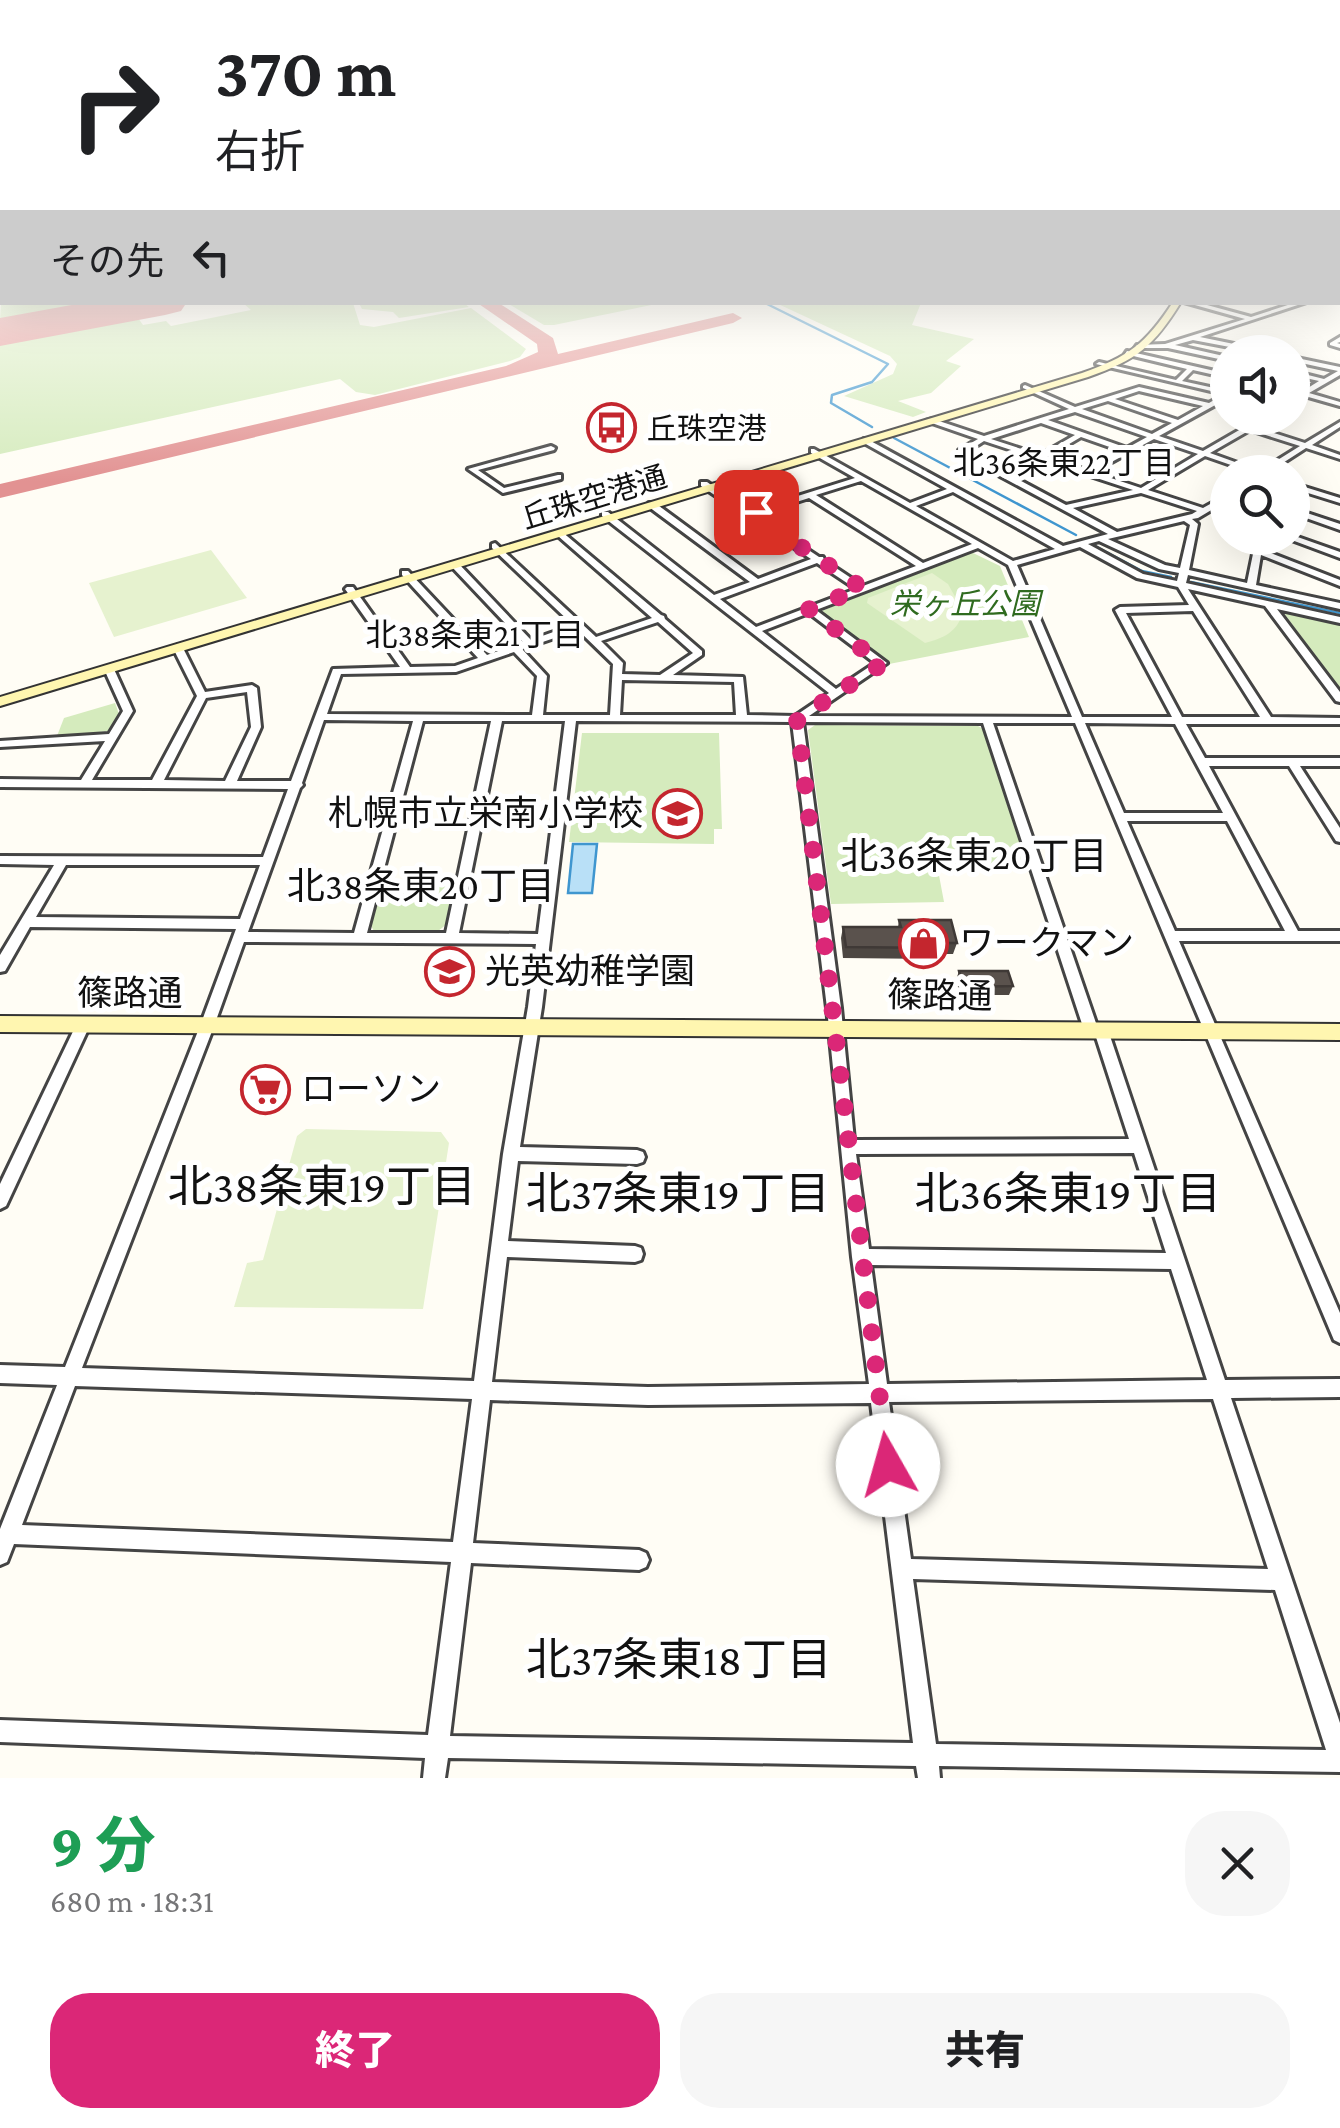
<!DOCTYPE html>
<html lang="ja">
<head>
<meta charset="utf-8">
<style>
  body { margin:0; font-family:"Crimson Pro","Noto Sans JP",serif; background:#f6f6f6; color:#202124; height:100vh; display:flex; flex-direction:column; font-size:38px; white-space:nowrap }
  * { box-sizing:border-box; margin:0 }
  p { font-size:32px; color:#757577 }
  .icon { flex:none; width:55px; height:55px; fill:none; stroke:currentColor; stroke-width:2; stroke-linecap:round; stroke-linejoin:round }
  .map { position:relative; height:1778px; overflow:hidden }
  .details { display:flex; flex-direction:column; background:#fff; flex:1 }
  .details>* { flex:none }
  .guide { position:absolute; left:0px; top:0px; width:1340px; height:305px; box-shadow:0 10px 40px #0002; background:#fff; color:#202124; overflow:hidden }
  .tools { position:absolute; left:1210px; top:335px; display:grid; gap:20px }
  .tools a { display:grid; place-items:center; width:100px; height:100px; border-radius:50%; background:#fff; box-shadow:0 10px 40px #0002; font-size:50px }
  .pin { position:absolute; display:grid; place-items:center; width:85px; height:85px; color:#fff; margin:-42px; border-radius:20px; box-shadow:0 5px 15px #0006 }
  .me { position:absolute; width:110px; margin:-55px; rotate:353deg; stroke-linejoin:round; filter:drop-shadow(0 0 8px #0008) }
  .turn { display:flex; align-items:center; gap:35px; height:210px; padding:0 50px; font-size:45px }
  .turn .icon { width:130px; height:130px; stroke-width:2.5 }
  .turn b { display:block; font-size:70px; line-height:85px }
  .then { display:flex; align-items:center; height:95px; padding:0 50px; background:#0003; gap:20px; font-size:38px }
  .round { display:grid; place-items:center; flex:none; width:105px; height:105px; border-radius:40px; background:#f6f6f6 }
  .head { display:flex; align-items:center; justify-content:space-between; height:170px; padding:0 50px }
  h1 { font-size:60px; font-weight:800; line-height:75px; color:#1e9e55 }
  .cta { display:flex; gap:20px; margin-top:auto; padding:20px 50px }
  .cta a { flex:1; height:115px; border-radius:40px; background:#db2777; color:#fff; font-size:40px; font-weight:800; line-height:115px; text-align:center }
  .cta a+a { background:#f6f6f6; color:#202124 }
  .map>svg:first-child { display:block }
</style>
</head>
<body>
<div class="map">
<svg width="1340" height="1778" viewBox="0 0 1340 1778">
  <rect width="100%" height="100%" fill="#fffdf5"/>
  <!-- green -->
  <g fill="#d5ebbd">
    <polygon points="2,284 2,302 98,303 0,320"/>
    <polygon points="302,302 353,303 360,325 374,327 471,308 526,349 520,357 510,361 375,395 356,392 340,379 0,454 0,343 138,318 143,325 166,321 171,326 251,310 243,303"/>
    <polygon points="462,302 469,307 399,318 393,312 362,309 359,303"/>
    <polygon points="507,303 661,303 554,325 544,325"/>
    <polygon points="776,303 921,303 912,325 974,339 946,361 961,366 931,393 898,401 926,412 913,417 844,396 893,374 897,364 890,356"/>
    <polygon points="971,552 1000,566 1029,637 889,664 819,612"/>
    <polygon points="1285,611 1340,623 1340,689 1283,612"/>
    <polygon points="115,703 119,714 110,731 57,736 64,718"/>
    <polygon points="815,725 978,726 985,730 1030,870 938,870 944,902 831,904 808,730"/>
    <polygon points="582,733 719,733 722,829 714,829 714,844 569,842"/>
    <polygon points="382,886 455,886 447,924 438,931 374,931 371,926"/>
  </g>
  <!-- pitch -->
  <g fill="#e6f2cf">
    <polygon points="211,550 247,598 114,637 89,583"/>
    <path d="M932,573L948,584L963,611C958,632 944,638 925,643L867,603L868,598Z"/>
    <polygon points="306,1129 441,1132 449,1143 423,1309 234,1307 247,1263 263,1260 297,1136"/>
  </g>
  <!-- water -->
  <polygon fill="#b9e0f7" stroke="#3f96cf" stroke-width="2.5" points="573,844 597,844 592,893 568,893"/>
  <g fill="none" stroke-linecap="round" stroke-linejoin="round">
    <!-- stream -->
    <g stroke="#3f96cf" stroke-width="2.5">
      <polyline points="763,302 888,364 872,382 832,395 831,403 872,427"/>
      <polyline points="894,438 1076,535"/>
      <polyline points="1095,546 1142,571 1171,577"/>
      <polyline points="1191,582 1340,613"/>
    </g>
    <!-- taxiway -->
    <polygon fill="#e29292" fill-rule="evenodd" points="476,302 497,302 553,338 558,354 733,313 742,318 733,323 0,498 0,484 506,366 538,352 537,344"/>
    <!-- runway -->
    <polygon fill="#e29292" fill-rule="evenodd" points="88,302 187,302 181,311 165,315 0,346 0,318"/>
    <defs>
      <g id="street">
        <polygon points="1338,233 1340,233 1340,237 1338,236"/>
        <polygon points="1340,289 1340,293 1338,294 1338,290"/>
        <polygon points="1184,302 1196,302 1251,317 1297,302 1307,302 1200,337 1263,350 1266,352 1256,352 1193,340 1175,345 1228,357 1228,361 1168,348 1135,348 1137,345 1165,344 1245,319"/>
        <polygon points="1340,337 1340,342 1337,343 1340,344 1340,348 1330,345 1330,343"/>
        <path d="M1127,351L1228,374V378L1193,370L1182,381L1228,391V398L1159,436L1203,451L1260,418H1268L1255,427L1305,443L1340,422V427L1312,445L1340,455V459L1306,448L1269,472H1251L1205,456L1148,490L1203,508L1228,494V500L1198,518L1192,519L1198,524L1189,570L1247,583L1254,549L1270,538H1279L1263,550L1340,580V586L1261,555L1256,585L1340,603V609L1188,575L1186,583L1340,617V623L1277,609L1340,692V702L1336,701L1265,606L1188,589L1271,717L1340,718V724H1186L1205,758H1340V766H1300L1340,828V842L1336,841L1289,766H1209L1298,931H1340V941H1179L1340,1313V1343L1334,1340L1075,723H993L1097,1026L1101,1024L1106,1026L1108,1030L1225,1380L1340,1379V1397L1231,1398L1340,1723V1772L939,1766L940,1778H918L916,1766L448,1758L445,1778H423L425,1758L0,1742V1720L428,1735L451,1562L14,1544L7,1562L0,1565V1529L57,1385L0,1383V1365L65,1367L200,1026L236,929L30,927L5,971L0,972V955L54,865L0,864V856L263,857L288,789L0,787V779L81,780L105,741L0,747V741L109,734L123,711L104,669L109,666L113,667L133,711L92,780H152L197,696L173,648L178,645L183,648L205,692L252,685L257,688L261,727L237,781H291L333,669L400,667L345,589L347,587H353L410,667L455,666L478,658L402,575V571H408L487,655L523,642L452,567V563H458L531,640L573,625L492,548V544L495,543L596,637L652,618L558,536V532L561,531L661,615L664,616L665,619L702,651V655L673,675L743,677L747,715L795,716L829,693L602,516V512H608L714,595L750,582L649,507V503H655L758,579L811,559L701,486V482H707L750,511L855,478L811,453V449H814L910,503L947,489L864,443V439H867L1063,546L1108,534L959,454V450L978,439L926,421L933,419L984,436L1069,409L1023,388V386L1025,385L1075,407L1139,387L1209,403L1224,394L1096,364L1099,362L1176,380L1187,369L1125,354ZM1139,391L1203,406L1178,420L1115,399ZM1108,401L1172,423L1152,434L1082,409ZM1075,412L1147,437L1127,448L1048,420ZM1041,423L1075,435L1040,455L991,439ZM1250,430L1300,446L1260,471L1210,453ZM1081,437L1121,451L1086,470L1047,457ZM1154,439L1198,454L1141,488L1093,472ZM984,441L1133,490L1066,505L967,452ZM861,481L972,544L923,563L816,495ZM953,492L1055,549L1013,561L916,506ZM1141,493L1197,511L1192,514L1117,532L1073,508ZM809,498L916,566L863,586L824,560L823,557H819L756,515ZM1184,521L1190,525L1180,568L1165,565L1108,539ZM1099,541L1159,569L1179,573L1177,581L1143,574L1088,544ZM1080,547L1137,578L1178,587L1189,605L1120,607L1115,610L1172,717H1082L1017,565ZM978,548L1008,565L1072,717L809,716L887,663L816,610ZM817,563L856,589L756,627L720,599ZM1193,611L1260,717H1182L1126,613ZM809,613L875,663L836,689L762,631ZM658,622L693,653L660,675L622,674L623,663L601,641ZM578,630L613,664L610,715H543L547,676L522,649ZM514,652L537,676L532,715L327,714L341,674L456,672ZM622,680L734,682L736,715H620ZM247,692L251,727L225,781L164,780L206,698ZM324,720L413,721L354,933L248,932L300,788L303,785L302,783ZM423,721H491L446,933H367ZM502,721H565L538,934L459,933ZM576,721L792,722L827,1008L852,1257L869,1384L648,1387L492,1382L507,1257L635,1262L641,1260L643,1254L641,1248L635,1246L508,1241L518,1161L637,1164L643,1162L645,1157L643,1152L637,1150L520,1147L542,1007ZM803,722L983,723L1084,1030L1086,1034L1091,1036L1095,1034L1129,1139L854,1140L841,1008ZM1085,723L1175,724L1223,813H1124ZM1127,821H1227L1285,931H1175ZM66,865H260L240,919L36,917ZM244,942L536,944L528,1007L503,1154L474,1381L82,1368L214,1026ZM1134,1153L1166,1253L869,1249L856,1154ZM871,1265L1171,1269L1207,1380L887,1384ZM75,1386L472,1399L453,1542L22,1525ZM1213,1399L1268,1569L911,1559L889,1402ZM490,1400L648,1405L871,1403L913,1743L450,1736L471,1563L639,1570L646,1567L649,1560L646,1553L639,1550L473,1543ZM913,1579L1275,1590L1326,1750L936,1744Z"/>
        <polygon points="1292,357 1340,367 1340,375 1309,393 1340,402 1340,406 1305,396 1292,402 1292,397 1298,394 1298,391 1303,391 1319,381 1292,375 1292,371 1324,379 1338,371 1292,361"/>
        <polygon points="551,446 555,448 554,450 478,470 504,488 558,475 561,475 561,479 503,493 468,469"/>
        <polygon points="1292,483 1340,498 1340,503 1292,488"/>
        <polygon points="1292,508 1340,524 1340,530 1292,513"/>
        <polygon points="1292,535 1340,552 1340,558 1289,539 1288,538 1292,538"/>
        <polygon points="83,1019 88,1021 90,1025 6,1206 0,1209 0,1184 78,1021"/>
      </g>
      <g id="secondary">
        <rect x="1338" y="255" width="2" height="4"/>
        <path d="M1173,302H1181C1154,346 1137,360 1088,377L0,706V697L1082,373C1128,357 1146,344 1173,302Z"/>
        <polygon points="0,1016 1340,1024 1340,1040 0,1032"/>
      </g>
    </defs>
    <!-- street casing -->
    <use href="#street" stroke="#444" stroke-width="6"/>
    <!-- secondary casing -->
    <use href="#secondary" stroke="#333" stroke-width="4"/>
    <!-- street -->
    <use href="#street" fill="#fff" fill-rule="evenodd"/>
    <!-- secondary -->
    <use href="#secondary" fill="#fff6b0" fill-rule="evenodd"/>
  </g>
  <!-- wall -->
  <g fill="#4d4742">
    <polygon points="899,920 957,943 953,954 936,954 935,959 843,958 841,938 843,927 898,927"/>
    <polygon points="959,971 1013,986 1009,995 960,995 956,980"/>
  </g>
  <!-- building -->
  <g fill="#5a524d" stroke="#3f3936" stroke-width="2.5">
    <polygon points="899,920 951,920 957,943 937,943 938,948 846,947 843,927 901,927"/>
    <polygon points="959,971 1008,971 1013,986 963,987"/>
  </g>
  <!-- sky -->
  <linearGradient id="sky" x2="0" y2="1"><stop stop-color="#95c6ee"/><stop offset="0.48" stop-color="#fffefa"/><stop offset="1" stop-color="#fffefa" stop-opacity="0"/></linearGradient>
  <rect width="1340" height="482" fill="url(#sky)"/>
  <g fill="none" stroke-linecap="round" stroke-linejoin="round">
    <!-- route -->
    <polyline stroke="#db2777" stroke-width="18" stroke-dasharray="0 32.4" points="756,512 752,514 862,588 809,609 882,664 797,719 888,1465"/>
  </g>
  <!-- icons -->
  <defs>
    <symbol id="bus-ring" viewBox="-11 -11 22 22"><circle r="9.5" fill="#fff" stroke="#c4262e" stroke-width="1.5"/><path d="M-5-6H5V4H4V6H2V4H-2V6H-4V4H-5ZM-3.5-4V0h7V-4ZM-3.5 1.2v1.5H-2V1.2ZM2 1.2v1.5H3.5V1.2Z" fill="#c4262e"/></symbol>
    <symbol id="school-ring" viewBox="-11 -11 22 22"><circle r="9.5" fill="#fff" stroke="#c4262e" stroke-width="1.5"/><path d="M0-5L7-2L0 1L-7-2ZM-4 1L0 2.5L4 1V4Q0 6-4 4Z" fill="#c4262e"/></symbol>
    <symbol id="shop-ring" viewBox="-11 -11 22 22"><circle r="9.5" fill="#fff" stroke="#c4262e" stroke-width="1.5"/><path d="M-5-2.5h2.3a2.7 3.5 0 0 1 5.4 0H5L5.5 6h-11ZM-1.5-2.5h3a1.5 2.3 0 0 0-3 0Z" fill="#c4262e"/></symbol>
    <symbol id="supermarket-ring" viewBox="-11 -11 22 22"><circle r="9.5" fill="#fff" stroke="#c4262e" stroke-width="1.5"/><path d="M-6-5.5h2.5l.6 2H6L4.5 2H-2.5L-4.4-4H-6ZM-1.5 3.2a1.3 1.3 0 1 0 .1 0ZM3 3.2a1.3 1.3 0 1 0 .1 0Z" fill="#c4262e"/></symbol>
  </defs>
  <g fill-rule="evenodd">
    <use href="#bus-ring" x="584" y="400" width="55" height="55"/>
    <use href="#school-ring" x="650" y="786" width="55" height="55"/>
    <use href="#shop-ring" x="896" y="916" width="55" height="55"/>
    <use href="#school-ring" x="422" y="944" width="55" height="55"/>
    <use href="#supermarket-ring" x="238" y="1062" width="55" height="55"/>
  </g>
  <g text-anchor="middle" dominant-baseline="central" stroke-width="10" stroke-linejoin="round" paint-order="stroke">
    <!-- far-poi labels -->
    <g font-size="30" fill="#111" stroke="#fff" text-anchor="start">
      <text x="647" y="428">丘珠空港</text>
    </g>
    <!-- far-street labels -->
    <g font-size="30" fill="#111" stroke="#fff">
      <text transform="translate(594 497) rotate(-17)">丘珠空港通</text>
    </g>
    <!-- far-park labels -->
    <g font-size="30" font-style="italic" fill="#2f6b1f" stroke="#fff">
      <text x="965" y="603">栄ヶ丘公園</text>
    </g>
    <!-- far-neighbourhood labels -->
    <g font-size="32" fill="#111" stroke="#fff">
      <text x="1064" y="463">北36条東22丁目</text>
      <text x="475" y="635">北38条東21丁目</text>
    </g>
    <!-- poi labels -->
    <g font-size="35" fill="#111" stroke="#fff" text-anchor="start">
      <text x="643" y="813" text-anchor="end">札幌市立栄南小学校</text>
      <text x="959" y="943">ワークマン</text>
      <text x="485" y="971">光英幼稚学園</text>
      <text x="301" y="1089">ローソン</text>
    </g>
    <!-- street labels -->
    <g font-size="35" fill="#111" stroke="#fff">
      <text x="130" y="993">篠路通</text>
      <text transform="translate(940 996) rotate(1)">篠路通</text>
    </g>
    <!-- neighbourhood labels -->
    <g font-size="38" fill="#111" stroke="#fff">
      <text x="974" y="856">北36条東20丁目</text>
      <text x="421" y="886">北38条東20丁目</text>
    </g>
    <!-- near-neighbourhood labels -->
    <g font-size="45" fill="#111" stroke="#fff">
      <text x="322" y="1187">北38条東19丁目</text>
      <text x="678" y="1194">北37条東19丁目</text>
      <text x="1068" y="1194">北36条東19丁目</text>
      <text x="679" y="1660">北37条東18丁目</text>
    </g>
  </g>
</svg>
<div class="tools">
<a><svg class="icon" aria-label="sound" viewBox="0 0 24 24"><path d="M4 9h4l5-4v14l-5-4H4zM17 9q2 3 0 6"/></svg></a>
<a><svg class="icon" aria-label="search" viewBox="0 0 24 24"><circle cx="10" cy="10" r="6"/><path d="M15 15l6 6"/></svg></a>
</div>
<div class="pin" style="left:756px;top:512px;background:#d93025"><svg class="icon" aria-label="arrive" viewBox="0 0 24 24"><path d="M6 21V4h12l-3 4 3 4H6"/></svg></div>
<svg class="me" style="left:888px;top:1465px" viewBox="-20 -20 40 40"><circle r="19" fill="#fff"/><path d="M0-13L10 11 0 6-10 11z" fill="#db2777"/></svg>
<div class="guide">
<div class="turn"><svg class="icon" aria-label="right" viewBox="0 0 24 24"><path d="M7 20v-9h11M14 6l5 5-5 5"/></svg><div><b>370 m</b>右折</div></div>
<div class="then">その先<svg class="icon" aria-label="left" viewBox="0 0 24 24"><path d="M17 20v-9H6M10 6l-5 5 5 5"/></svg></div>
</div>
</div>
<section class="details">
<div class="head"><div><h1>9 分</h1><p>680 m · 18:31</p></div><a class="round"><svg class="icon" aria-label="close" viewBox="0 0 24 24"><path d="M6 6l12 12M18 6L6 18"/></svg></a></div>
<div class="cta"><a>終了</a><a>共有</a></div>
</section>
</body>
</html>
